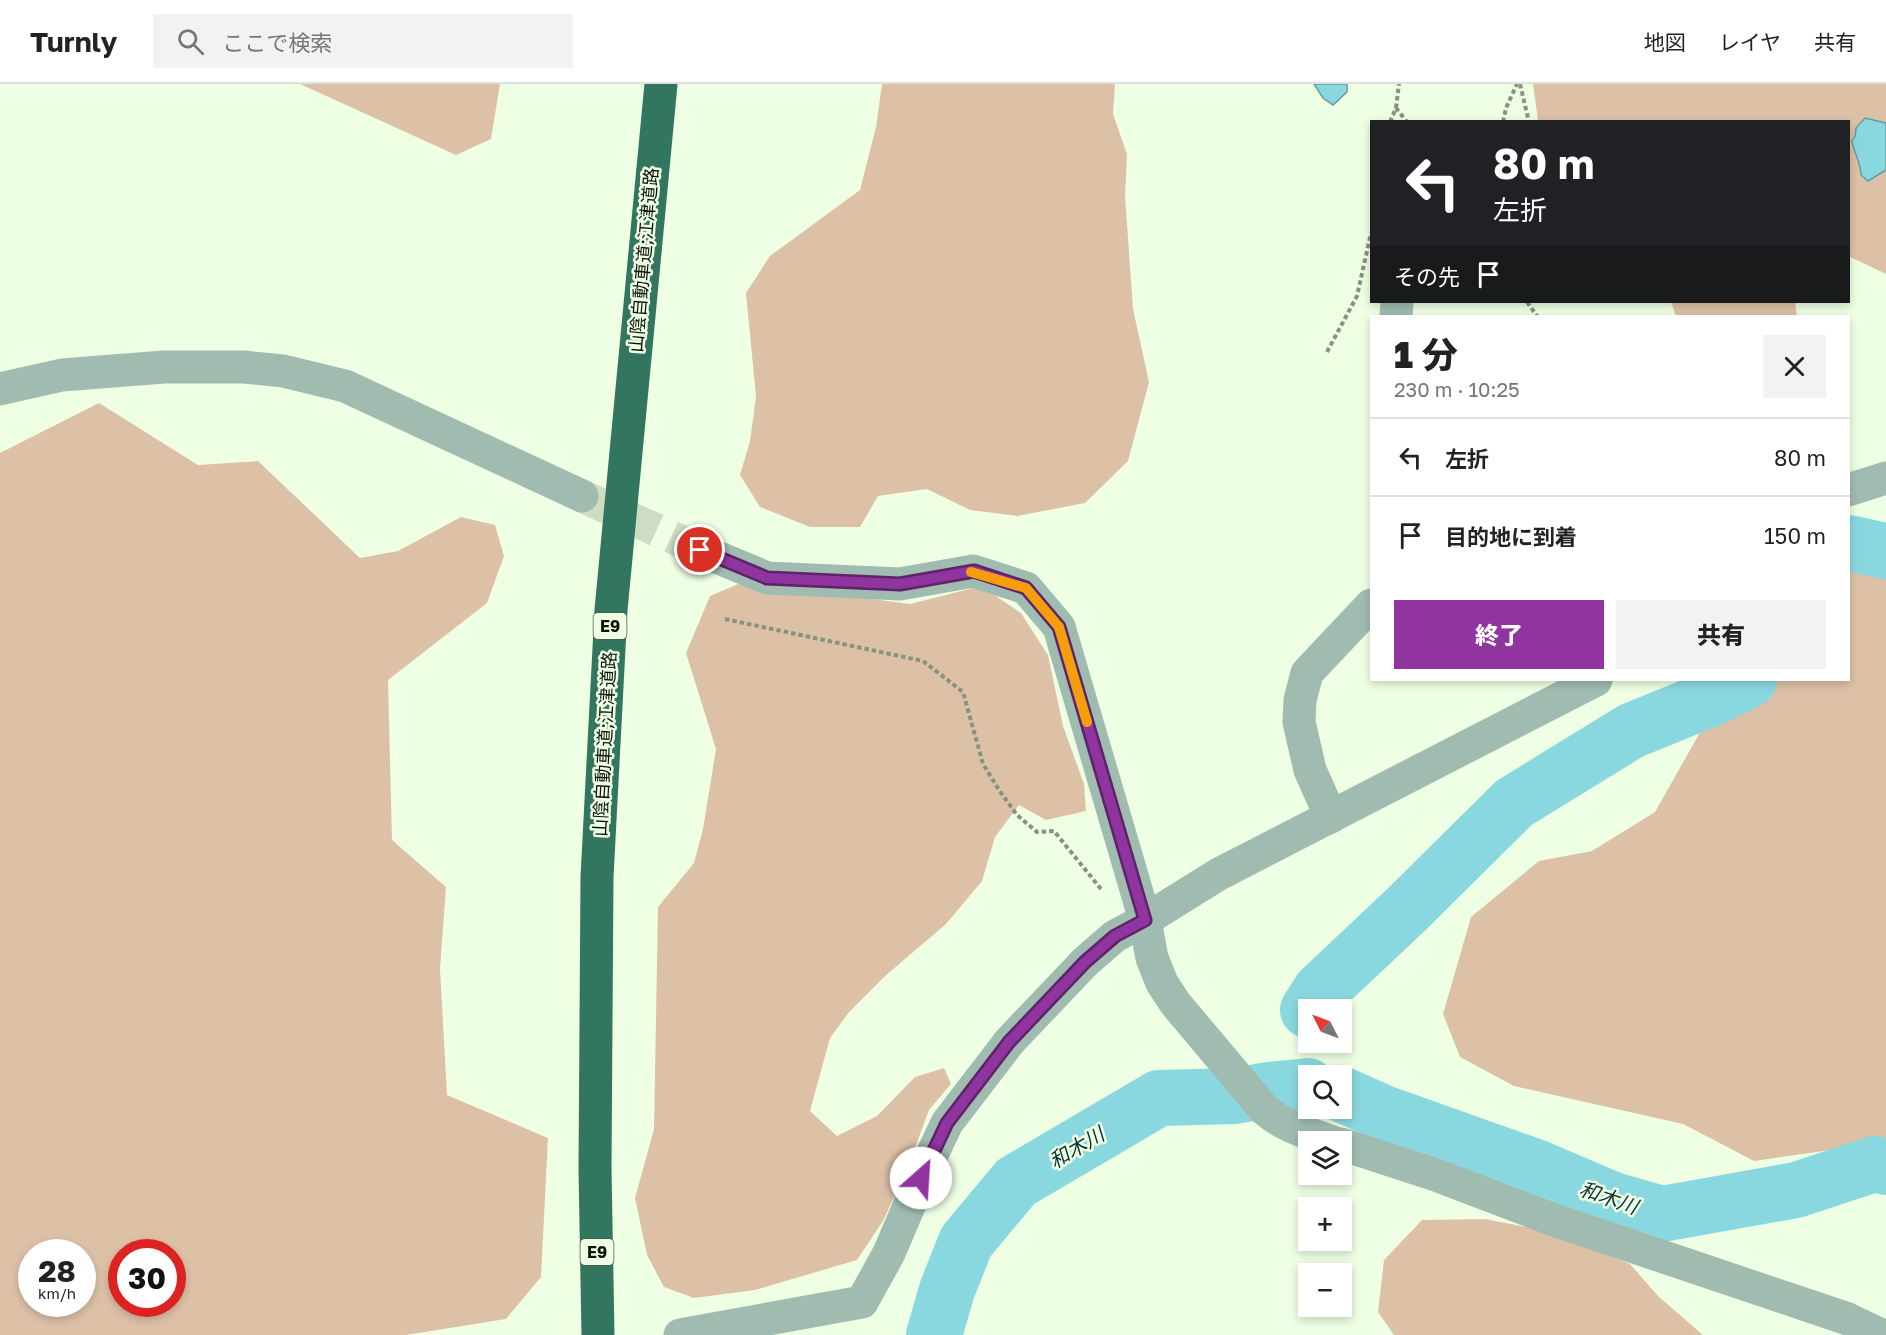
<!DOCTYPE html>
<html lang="ja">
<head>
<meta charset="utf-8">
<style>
  body { margin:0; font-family:"Golos Text","Noto Sans JP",sans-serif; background:#f2f2f2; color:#222; height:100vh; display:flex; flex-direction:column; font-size:22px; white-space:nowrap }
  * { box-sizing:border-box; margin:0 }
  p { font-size:20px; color:#767676 }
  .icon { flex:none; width:33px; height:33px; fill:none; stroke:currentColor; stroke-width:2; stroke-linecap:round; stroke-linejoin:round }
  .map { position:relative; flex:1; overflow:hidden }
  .side { position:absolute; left:1370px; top:231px; width:480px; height:366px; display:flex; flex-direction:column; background:#fff; border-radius:0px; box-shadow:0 3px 9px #0003 }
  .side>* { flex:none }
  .hud { position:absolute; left:1370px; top:36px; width:480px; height:183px; border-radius:0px; box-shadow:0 3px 9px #0003; background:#202124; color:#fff; overflow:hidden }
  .needle { width:39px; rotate:312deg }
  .tools { position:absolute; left:1298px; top:915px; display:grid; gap:12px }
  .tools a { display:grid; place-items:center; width:54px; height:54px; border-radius:0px; background:#fff; box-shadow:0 3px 9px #0003; font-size:30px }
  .speed { position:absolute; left:18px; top:1155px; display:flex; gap:12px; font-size:30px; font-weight:700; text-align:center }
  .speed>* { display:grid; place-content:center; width:78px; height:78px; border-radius:50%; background:#fff; box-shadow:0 3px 9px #0003; line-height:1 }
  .speed small { font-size:15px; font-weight:400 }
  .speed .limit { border:9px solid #d22; background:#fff; color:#111 }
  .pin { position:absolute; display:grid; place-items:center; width:51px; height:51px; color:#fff; margin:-26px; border:3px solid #fff; border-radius:50%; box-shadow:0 2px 6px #0007 }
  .me { position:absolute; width:66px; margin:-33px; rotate:26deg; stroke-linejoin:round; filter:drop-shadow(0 0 4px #0008) }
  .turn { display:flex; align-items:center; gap:21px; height:126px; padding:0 24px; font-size:27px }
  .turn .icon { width:78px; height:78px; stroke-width:2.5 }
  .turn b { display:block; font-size:42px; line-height:51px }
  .then { display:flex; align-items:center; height:57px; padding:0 24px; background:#0003; gap:12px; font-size:22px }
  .round { display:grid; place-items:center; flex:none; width:63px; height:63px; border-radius:0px; background:#f2f2f2 }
  .summary { display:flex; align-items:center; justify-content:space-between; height:102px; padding:0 24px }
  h1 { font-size:36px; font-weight:800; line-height:45px }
  .button { display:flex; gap:12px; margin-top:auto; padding:12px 24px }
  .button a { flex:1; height:69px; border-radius:0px; background:#9035a0; color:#fff; font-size:24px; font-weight:800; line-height:69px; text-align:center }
  .button a+a { background:#f2f2f2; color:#222 }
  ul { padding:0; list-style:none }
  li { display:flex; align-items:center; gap:18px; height:78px; padding:0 24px; border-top:2px solid #e0e0e0 }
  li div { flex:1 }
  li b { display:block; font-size:22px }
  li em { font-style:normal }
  header { display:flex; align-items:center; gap:36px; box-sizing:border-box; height:84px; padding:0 30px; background:#fff; border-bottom:2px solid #e0e0e0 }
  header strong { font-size:28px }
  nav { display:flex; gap:33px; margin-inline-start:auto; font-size:21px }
  .search { width:420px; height:54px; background:#f2f2f2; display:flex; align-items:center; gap:15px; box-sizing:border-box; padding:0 21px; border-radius:0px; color:#767676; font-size:22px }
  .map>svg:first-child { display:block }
</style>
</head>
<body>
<header>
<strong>Turnly</strong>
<div class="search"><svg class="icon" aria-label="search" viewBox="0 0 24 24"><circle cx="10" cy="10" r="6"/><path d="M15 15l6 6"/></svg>ここで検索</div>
<nav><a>地図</a><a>レイヤ</a><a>共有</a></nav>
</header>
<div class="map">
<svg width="1886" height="1251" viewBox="0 0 1886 1251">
  <rect width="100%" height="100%" fill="#eeffe4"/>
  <!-- green -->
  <g fill="#ddc1a7" fill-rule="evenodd">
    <polygon points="300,0 500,0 491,55 456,71"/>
    <polygon points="882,0 1115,0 1113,30 1127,70 1125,111 1133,225 1149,298 1128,377 1085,419 1017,432 970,426 927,405 878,412 860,443 810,443 760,423 740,391 750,357 756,313 746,209 770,172 860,106 876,43"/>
    <polygon points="1533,0 1886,0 1886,190 1848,172 1848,38 1538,37"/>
    <polygon points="1671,218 1795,218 1797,232 1676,232"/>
    <path d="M99,319L198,381L258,377L360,474L398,467L461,433L495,441L504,472L487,519L388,596L392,756L446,803L440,885L447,1011L548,1054L541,1193L506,1235L406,1251H0V369ZM82,1168V1220H32V1168ZM122,1168H172V1220H122Z"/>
    <polygon points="1886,439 1886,1058 1754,1077 1683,1040 1514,1002 1460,973 1443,930 1471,833 1539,777 1592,767 1655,728 1707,636 1739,596 1848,596 1848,468"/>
    <polygon points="743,498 910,520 981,502 1021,529 1048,571 1063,642 1084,700 1086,727 1046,736 1019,721 995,753 982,797 946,840 884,893 849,928 830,954 810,1027 837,1052 877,1032 915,993 944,984 951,1000 929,1026 907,1085 883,1137 857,1176 755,1206 694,1214 664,1203 647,1171 635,1114 654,1045 658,823 694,779 703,745 716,665 686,569 710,512"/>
    <polygon points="1485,1135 1557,1149 1630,1180 1658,1212 1703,1251 1394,1251 1378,1228 1384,1176 1422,1136"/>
  </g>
  <!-- water -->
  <g fill="#8ad8df" stroke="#659d9f" stroke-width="1.5">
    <polygon points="1314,0 1347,0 1347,8 1333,21 1323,14"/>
    <path d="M1865,34L1886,39V86L1868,97L1861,91C1861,78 1853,68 1852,56L1855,53L1856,44Z"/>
  </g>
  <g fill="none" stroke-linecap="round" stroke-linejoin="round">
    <!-- river -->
    <g stroke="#8ad8df" stroke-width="56">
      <polyline points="1848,459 1886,467"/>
      <polyline points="1308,926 1320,907 1407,825 1514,719 1631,647 1712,614 1749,596"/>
      <polyline points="1341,1010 1386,1030 1538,1084 1613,1116 1662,1130 1796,1106 1875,1080 1886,1083"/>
      <polyline points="934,1251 947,1206 966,1158 1016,1098 1159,1014 1235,1012 1268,1006 1308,1002"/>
    </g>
    <!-- minor-tunnel -->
    <polyline stroke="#cddcc3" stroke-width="33" stroke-dasharray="33 16" stroke-linecap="butt" points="582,412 700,466"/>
    <!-- path -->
    <g stroke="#879280" stroke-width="4" stroke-dasharray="4.5 3" stroke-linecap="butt">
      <polyline points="1520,0 1529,38"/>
      <polyline points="1396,24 1399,0"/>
      <polyline points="1390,38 1396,24 1407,38"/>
      <polyline points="1503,38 1506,24 1517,0"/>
      <polyline points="1527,218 1537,232"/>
      <polyline points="1327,268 1357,212 1371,149"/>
      <polyline points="725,535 923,577 963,608 983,680 999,706 1017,731 1037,748 1054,747 1101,805"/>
    </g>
    <!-- minor -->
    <g stroke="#a0bcb0" stroke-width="33">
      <polyline points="1396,232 1397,218"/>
      <polyline points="0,305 62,291 164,283 244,283 283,287 345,302 582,412"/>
      <polyline points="1848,406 1886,394"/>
      <path d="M700,466L767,494L900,500L973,487L1026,504L1059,543L1145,836L1152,874L1162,899L1175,919L1264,1025C1285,1043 1307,1049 1333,1058"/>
      <polyline points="1331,733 1310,686 1299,638 1300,616 1307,589 1371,521"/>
      <polyline points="1341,1060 1436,1091 1554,1136 1848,1235 1881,1251"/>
      <polyline points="680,1251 862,1218 889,1169 921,1094 947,1039 1009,958 1085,878 1115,852 1145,836 1219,790 1596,596"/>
    </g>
    <!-- highway -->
    <polyline stroke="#33765f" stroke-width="33" points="598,1251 595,1085 597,793 611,526 661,0"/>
  </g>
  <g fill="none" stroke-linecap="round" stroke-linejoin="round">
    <defs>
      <polyline id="route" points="700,466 767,494 900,500 974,487 1026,504 1059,543 1145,836 1115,852 1085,878 1009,958 947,1039 921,1094"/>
    </defs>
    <!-- route casing -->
    <use href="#route" stroke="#5e2268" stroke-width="15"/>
    <!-- route -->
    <use href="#route" stroke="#9035a0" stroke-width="10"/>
    <!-- slow -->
    <polyline stroke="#f59e0b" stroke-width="10" points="971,488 1026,504 1059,543 1087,638"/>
  </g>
  <g text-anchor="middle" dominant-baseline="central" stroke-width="5" stroke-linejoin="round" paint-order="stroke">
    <!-- shield labels -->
    <g fill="#eeffe4" stroke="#525a4c" stroke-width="1.5">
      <rect x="593.5" y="529" width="33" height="26" rx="4.5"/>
      <rect x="580.5" y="1155" width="33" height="26" rx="4.5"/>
    </g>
    <g font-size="16" font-weight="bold" fill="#0f140b">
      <text x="610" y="542">E9</text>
      <text x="597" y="1168">E9</text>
    </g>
    <!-- street labels -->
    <g font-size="18" fill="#0f140b" stroke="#eeffe4">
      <text transform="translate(643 176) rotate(-85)">山陰自動車道;江津道路</text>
      <text transform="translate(604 660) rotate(-87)">山陰自動車道;江津道路</text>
    </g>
    <!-- water labels -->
    <g font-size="20" font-style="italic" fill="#0a3235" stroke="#eeffe4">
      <text transform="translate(1076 1063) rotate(-31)">和木川</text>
      <text transform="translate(1609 1113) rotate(19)">和木川</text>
    </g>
  </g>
</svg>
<div class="tools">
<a><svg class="needle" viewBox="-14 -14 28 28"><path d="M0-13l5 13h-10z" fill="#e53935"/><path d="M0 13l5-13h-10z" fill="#767676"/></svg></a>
<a><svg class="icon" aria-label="search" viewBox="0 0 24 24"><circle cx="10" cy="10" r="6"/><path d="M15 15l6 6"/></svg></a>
<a><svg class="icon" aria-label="layers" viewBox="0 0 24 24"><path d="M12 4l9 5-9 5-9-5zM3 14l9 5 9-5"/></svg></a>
<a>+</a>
<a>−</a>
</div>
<div class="speed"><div>28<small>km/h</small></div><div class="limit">30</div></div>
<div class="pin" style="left:700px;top:466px;background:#d93025"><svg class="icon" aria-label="arrive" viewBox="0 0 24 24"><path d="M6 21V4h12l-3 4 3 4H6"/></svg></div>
<svg class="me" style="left:921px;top:1094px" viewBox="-20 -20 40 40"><circle r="19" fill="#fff"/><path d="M0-13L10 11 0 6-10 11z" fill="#9035a0"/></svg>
<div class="hud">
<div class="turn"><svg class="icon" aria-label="left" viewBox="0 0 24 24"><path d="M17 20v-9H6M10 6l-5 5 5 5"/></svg><div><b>80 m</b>左折</div></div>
<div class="then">その先<svg class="icon" aria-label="arrive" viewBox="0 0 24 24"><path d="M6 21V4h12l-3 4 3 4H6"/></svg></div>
</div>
<section class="side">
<div class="summary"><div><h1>1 分</h1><p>230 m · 10:25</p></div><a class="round"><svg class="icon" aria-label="close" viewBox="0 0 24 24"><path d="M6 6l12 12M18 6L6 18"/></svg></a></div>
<ul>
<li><svg class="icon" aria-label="left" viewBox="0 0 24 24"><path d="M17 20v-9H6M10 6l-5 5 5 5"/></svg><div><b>左折</b></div><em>80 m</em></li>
<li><svg class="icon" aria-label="arrive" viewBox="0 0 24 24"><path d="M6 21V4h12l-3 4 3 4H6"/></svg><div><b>目的地に到着</b></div><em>150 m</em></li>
</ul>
<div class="button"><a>終了</a><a>共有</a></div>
</section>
</div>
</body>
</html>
